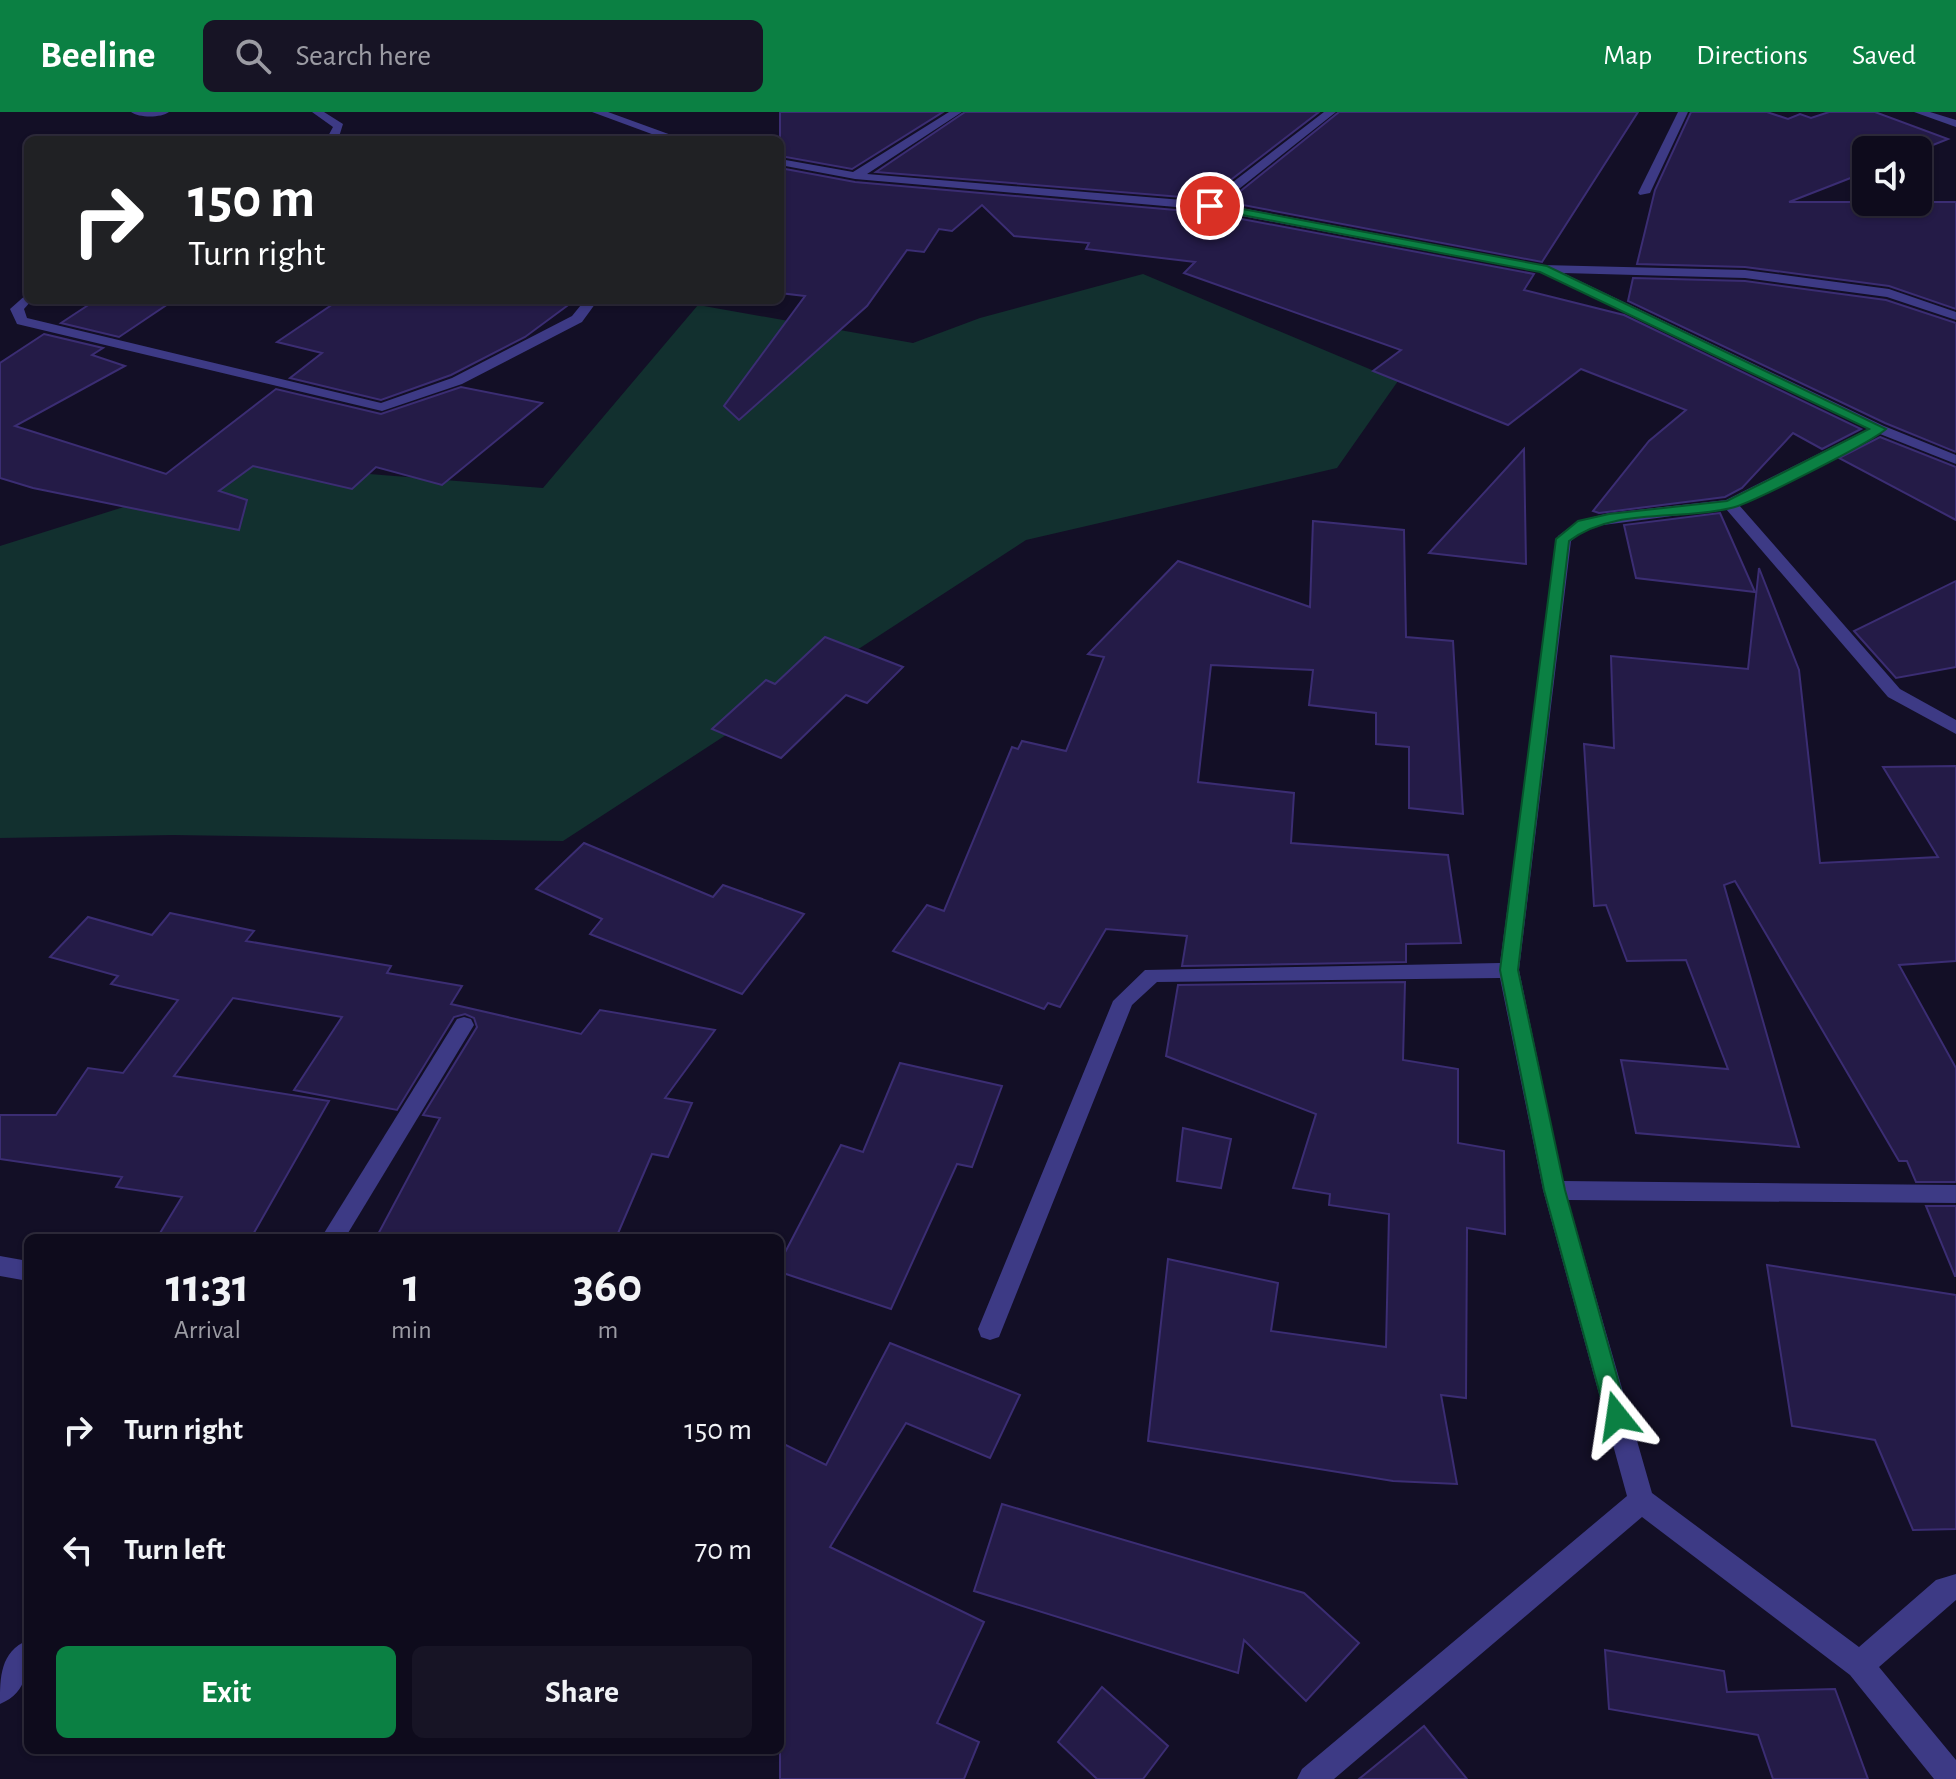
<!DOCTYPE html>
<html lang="en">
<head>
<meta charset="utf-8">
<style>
  body { margin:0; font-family:"Alegreya Sans",sans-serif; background:#171425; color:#f1f3f6; height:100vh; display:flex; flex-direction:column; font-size:30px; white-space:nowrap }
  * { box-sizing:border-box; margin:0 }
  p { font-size:26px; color:#9b9ba3 }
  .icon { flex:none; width:44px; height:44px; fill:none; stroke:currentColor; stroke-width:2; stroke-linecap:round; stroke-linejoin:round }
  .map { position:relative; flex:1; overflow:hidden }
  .details { position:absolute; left:24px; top:1122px; width:760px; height:520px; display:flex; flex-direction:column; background:#0e0b1c; border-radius:12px; box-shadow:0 2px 6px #0004,0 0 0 2px #2e2b3b }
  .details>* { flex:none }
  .guide { position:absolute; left:24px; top:24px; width:760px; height:168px; border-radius:12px; box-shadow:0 2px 6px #0004,0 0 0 2px #2e2b3b; background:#202124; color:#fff; overflow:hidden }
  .tools { position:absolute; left:1852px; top:24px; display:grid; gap:16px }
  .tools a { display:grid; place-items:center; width:80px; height:80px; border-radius:12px; background:#0e0b1c; box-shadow:0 2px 6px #0004,0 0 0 2px #2e2b3b; font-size:40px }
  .pin { position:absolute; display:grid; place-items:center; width:68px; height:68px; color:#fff; margin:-34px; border:4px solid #fff; border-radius:50%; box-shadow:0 2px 8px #0007 }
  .me { position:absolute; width:88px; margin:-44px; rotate:345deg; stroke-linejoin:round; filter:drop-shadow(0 0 6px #0008) }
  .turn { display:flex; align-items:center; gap:28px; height:168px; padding:0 32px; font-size:36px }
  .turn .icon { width:104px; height:104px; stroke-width:2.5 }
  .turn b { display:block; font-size:56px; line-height:68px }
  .eta { display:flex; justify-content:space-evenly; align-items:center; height:136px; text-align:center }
  .eta b { font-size:48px; font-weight:700; line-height:56px }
  .action { display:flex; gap:16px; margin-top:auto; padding:16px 32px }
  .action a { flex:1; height:92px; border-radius:12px; background:#0b8043; color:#fff; font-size:32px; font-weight:700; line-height:92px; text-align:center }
  .action a+a { background:#171425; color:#f1f3f6 }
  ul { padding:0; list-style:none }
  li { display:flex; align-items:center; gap:24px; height:120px; padding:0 32px }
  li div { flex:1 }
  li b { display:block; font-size:30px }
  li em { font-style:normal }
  header { display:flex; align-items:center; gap:48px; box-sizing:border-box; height:112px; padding:0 40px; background:#0b8043; color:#fff }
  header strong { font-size:38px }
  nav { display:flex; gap:44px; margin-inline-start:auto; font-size:28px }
  .search { width:560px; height:72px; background:#171425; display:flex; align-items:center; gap:20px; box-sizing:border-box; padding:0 28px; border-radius:12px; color:#9b9ba3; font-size:30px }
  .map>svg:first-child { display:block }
</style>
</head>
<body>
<header>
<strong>Beeline</strong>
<div class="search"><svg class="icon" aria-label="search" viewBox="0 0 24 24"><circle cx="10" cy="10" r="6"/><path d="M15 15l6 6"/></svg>Search here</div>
<nav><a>Map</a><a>Directions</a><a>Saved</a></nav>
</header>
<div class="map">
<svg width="1956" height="1667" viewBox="0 0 1956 1667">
  <rect width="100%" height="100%" fill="#130f26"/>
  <!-- green -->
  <polygon fill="#12302f" points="1143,162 1398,269 1337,356 1026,428 563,729 173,723 0,726 0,434 257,353 543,376 698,193 913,231 980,206"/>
  <!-- building -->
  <g fill="#241b47" stroke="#3b2d73" stroke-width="2">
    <polygon points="780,0 943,0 852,57 780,44"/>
    <polygon points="965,0 1319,0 1206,87 876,60"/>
    <polygon points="1339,0 1638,0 1542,150 1227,90"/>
    <polygon points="1691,0 1767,0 1788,7 1800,2 1811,6 1829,0 1875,0 1948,27 1918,39 1866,38 1866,60 1789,90 1956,90 1956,197 1889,174 1745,155 1637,152 1655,78"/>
    <polygon points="780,56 855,70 1210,101 1534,162 1524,178 1624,203 1861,317 1822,337 1793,321 1742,376 1725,385 1599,401 1593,399 1649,329 1686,298 1581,257 1508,313 1373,259 1401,238 1184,161 1195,150 1086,137 1089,131 1014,124 982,93 952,119 939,117 924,140 907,138 867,194 739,308 724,294 805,184 780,181"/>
    <polygon points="1633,166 1745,169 1886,188 1956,211 1956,340 1885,311 1628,189"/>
    <polygon points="96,188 174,188 119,225 61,211"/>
    <polygon points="339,188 575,188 525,225 451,263 381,288 290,266 322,241 277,230"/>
    <polygon points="44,222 103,236 92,243 125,254 15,314 166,362 276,277 381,302 461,275 542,291 442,373 376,355 352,377 253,354 219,379 247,388 239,418 33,376 0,366 0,251"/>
    <polygon points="1880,325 1956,355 1956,408 1839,346"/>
    <polygon points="1524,337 1526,452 1429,441"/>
    <polygon points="1720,401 1755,480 1636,466 1624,413"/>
    <polygon points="1313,409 1404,418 1406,525 1453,529 1463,702 1409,696 1409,635 1376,632 1376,601 1309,593 1313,558 1211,553 1198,670 1294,681 1291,731 1448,743 1461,831 1406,832 1406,850 1182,854 1187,824 1106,817 1060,895 1048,891 1044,897 893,839 927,793 944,799 1012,635 1018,637 1022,629 1066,639 1104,545 1088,542 1178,449 1310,495"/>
    <polygon points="1759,456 1799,558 1820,751 1938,745 1883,655 1956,654 1956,849 1899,853 1956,956 1956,1070 1916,1070 1907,1049 1899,1049 1735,769 1724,773 1799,1035 1636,1021 1621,948 1728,957 1686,848 1627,849 1606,793 1594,794 1584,632 1614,636 1611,544 1748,557"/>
    <polygon points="1956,469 1956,555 1896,566 1854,519"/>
    <polygon points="825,525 903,555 867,591 846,583 781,646 712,617 766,568 775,572"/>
    <polygon points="584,731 713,785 723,773 804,802 742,882 590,822 602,807 536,777"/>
    <polygon points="170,801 254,819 246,829 391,854 387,861 462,874 451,892 581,922 600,898 715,918 665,986 692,991 668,1045 652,1042 616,1126 376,1126 440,1006 423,1003 477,915 474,906 465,902 454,905 397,998 294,978 342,905 233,886 174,964 329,989 251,1126 157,1126 182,1085 116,1075 122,1065 0,1047 0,1003 56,1003 88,956 123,961 178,888 111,872 118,864 50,845 88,805 152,823"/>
    <polygon points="1405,870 1403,948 1458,957 1458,1031 1504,1039 1505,1122 1467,1116 1466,1286 1441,1283 1457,1372 1393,1369 1148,1329 1168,1147 1278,1171 1271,1219 1386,1235 1389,1102 1329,1093 1330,1082 1293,1076 1316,1002 1166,944 1178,873"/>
    <polygon points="900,951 1002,974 972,1055 957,1052 891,1197 780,1160 780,1150 841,1033 863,1040"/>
    <polygon points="1183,1016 1231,1027 1221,1076 1177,1069"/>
    <polygon points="1926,1094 1956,1094 1956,1164 1955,1164"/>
    <polygon points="1767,1153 1956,1183 1956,1417 1913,1418 1875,1328 1792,1314"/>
    <polygon points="890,1231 1020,1283 990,1346 906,1311 830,1435 984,1510 937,1611 979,1630 964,1667 780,1667 780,1330 826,1353"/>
    <polygon points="1002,1392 1304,1481 1359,1531 1306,1589 1244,1528 1238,1561 974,1479"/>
    <polygon points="1605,1538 1724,1559 1727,1580 1835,1577 1868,1667 1773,1667 1758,1623 1609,1597"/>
    <polygon points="1102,1575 1168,1634 1143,1667 1097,1667 1058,1630"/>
    <polygon points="1424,1614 1467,1667 1359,1667"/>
  </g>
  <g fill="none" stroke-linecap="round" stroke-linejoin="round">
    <!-- minor -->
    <g fill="#3d3a85" fill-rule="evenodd">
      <path d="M131,0H169C161,6 139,6 131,0Z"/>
      <polygon points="312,0 324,0 343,12 338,28 326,28 333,15"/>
      <polygon points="592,0 608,0 685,28 668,28"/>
      <polygon points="949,0 962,0 867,62 1207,90 1324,0 1336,0 1220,92 1543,153 1745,158 1889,177 1956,200 1956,208 1887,185 1745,166 1563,161 1884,314 1956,343 1956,352 1880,322 1739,393 1900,577 1956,608 1956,622 1888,585 1726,397 1588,415 1571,429 1519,858 1563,1069 1956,1073 1956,1091 1568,1088 1652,1381 1859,1535 1936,1468 1956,1462 1956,1488 1879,1555 1956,1648 1956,1667 1934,1667 1850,1563 1642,1405 1334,1667 1297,1667 1302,1657 1627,1384 1543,1078 1500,866 1157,870 1132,893 999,1225 990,1228 981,1225 978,1217 1113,889 1145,858 1500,851 1558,424 1578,409 1609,401 1726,388 1868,317 1544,161 1210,98 855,67 780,53 780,47 853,60"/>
      <polygon points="1678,0 1688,0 1650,81 1640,83 1638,81"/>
      <polygon points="1914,0 1930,0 1956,8 1956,15"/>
      <polygon points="28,181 28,188 32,188 24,197 27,206 381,291 452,266 572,204 585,188 598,188 582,210 462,272 382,299 17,212 10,197"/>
      <polygon points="464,905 471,907 474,913 345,1126 321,1126 457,907"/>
      <polygon points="0,1144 28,1149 28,1169 0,1164"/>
      <path d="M28,1528C28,1555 29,1580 0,1592C0,1565 0,1540 28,1528Z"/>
    </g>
  </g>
  <!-- route -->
  <path fill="#0b8043" stroke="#07532c" stroke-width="2" d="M1210,91L1547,154L1886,317C1872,330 1750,392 1731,396C1679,409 1614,395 1569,429L1518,858L1565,1078L1628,1304L1625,1311L1617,1315L1609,1311L1606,1304L1544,1078L1500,858L1556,427L1578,409L1609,402L1727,389L1869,317L1540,160L1206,96Z"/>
</svg>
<div class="tools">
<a><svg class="icon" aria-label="sound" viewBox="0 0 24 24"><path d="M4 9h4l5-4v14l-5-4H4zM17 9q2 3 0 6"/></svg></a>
</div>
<div class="pin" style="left:1210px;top:94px;background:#d93025"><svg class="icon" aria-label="arrive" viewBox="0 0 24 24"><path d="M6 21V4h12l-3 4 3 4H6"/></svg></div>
<svg class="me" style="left:1617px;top:1304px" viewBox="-20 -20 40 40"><path d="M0-17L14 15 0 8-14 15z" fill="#0b8043" stroke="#fff" stroke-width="4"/></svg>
<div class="guide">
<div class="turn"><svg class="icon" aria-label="right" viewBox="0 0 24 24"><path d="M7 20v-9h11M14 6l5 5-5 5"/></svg><div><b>150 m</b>Turn right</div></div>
</div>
<section class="details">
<div class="eta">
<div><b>11:31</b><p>Arrival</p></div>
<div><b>1</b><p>min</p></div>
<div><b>360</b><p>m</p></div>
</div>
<ul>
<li><svg class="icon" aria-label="right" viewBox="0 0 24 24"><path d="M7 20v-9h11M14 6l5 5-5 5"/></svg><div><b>Turn right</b></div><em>150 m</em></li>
<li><svg class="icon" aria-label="left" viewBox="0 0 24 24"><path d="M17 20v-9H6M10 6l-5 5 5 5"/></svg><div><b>Turn left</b></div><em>70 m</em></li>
</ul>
<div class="action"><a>Exit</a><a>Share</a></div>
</section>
</div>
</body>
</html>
